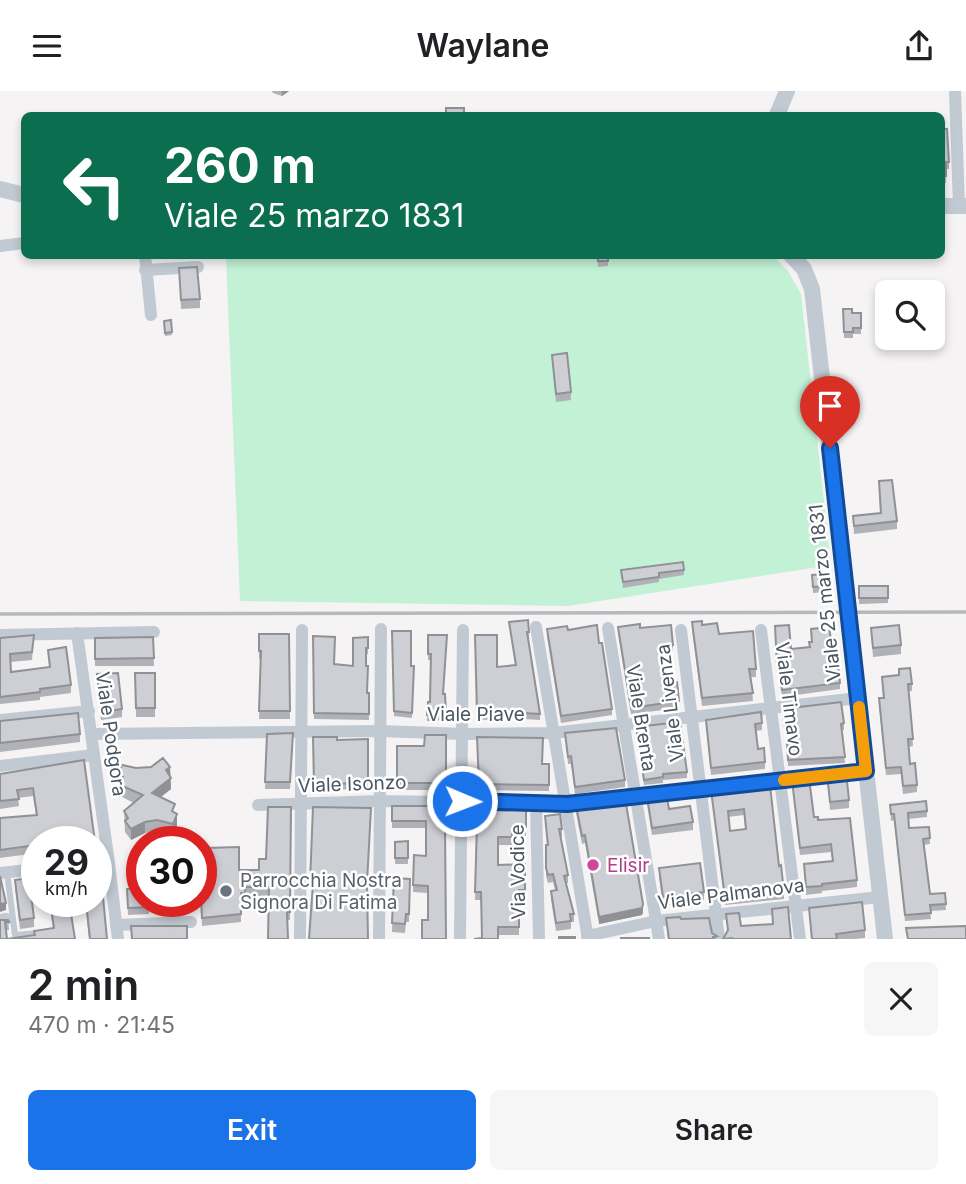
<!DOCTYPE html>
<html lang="en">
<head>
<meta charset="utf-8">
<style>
  body { margin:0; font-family:Inter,sans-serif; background:#f6f6f6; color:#202124; height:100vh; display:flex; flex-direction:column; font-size:26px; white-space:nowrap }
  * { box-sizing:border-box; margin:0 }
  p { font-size:23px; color:#757577 }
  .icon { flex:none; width:38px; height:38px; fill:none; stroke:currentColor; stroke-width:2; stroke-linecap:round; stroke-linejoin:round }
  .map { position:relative; height:848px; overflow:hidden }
  .side { display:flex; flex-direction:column; background:#fff; flex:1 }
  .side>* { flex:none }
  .hud { position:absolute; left:21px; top:21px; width:924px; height:147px; border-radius:10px; box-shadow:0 4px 10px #0003; background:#0b6e4f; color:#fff; overflow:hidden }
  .tools { position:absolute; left:875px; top:189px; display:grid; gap:14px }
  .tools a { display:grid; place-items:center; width:70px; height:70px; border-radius:10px; background:#fff; box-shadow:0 4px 10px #0003; font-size:35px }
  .speed { position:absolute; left:21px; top:735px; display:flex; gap:14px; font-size:35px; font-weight:700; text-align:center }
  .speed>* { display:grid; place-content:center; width:91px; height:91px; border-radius:50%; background:#fff; box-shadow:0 4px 10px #0003; line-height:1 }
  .speed small { font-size:18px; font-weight:400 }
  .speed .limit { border:10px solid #d22; background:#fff; color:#111 }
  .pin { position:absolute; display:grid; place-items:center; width:60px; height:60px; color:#fff; margin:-72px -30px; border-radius:50% 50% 50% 0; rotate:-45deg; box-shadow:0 0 7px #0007 }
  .pin .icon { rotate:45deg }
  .me { position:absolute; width:77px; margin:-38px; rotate:91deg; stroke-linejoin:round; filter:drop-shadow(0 0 5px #0008) }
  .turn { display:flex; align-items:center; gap:24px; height:147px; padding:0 28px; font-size:32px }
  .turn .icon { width:91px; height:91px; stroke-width:2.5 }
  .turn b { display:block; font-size:49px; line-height:60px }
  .round { display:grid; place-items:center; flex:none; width:74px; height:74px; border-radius:10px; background:#f6f6f6 }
  .summary { display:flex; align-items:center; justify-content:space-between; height:119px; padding:0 28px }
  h1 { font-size:42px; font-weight:600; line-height:52px }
  .button { display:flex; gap:14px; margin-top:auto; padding:14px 28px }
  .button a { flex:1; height:80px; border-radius:10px; background:#1a73e8; color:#fff; font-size:28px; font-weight:600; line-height:80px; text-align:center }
  .button a+a { background:#f6f6f6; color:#202124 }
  header { display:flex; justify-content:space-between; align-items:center; height:91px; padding:0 28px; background:#fff; font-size:32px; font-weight:600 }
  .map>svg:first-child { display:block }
</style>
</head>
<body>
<header><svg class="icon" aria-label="menu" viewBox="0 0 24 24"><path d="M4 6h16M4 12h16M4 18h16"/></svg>Waylane<svg class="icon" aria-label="share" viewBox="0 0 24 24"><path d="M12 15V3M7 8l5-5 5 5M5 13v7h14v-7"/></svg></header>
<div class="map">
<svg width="966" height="848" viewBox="0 0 966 848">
  <rect width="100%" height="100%" fill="#f5f3f3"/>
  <!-- green -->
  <polygon fill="#c3f1d5" points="226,165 773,165 788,180 801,203 831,474 568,515 240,510"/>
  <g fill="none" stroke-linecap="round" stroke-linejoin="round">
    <!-- service -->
    <polyline stroke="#c1cad2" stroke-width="6" points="7,781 15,844 39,842"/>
    <!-- minor -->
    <g stroke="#c1cad2" stroke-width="12">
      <polyline points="955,0 959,115"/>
      <polyline points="0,155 24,152"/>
      <polyline points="145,164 151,224"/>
      <polyline points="145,179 198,176"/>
      <polyline points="536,536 588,848"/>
      <polyline points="608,537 659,848"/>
      <polyline points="681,539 719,848"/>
      <polyline points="761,539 800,848"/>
      <polyline points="77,542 109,772 118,848"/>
      <polyline points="0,544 154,541"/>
      <polyline points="0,629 89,620"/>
      <polyline points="92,643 380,640 464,643 553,642 858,607"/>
      <polyline points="0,675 94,664"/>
      <polyline points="536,712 539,848"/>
      <polyline points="258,714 380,710 567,713 699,696 866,679"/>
      <polyline points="0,782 37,778"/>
      <polyline points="0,829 6,828"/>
      <polyline points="116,834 191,831"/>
      <polyline points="587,845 656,830 880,806"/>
      <polyline points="300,848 302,539"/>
      <polyline points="379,848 381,538"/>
      <polyline points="460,848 463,539"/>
    </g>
    <!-- tertiary -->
    <g stroke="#c1cad2" stroke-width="16">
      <polyline points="777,24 787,0"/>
      <polyline points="0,98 24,104"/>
      <polyline points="942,115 966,115"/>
      <polyline points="791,164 804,178 812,198 885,848"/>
    </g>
    <!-- rail -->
    <polyline stroke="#b5b8bd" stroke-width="3.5" points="0,523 966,521"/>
  </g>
  <!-- wall -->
  <g fill="#b0b2b7" fill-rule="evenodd">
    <polygon points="272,0 289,0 282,5 273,2"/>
    <polygon points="942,38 949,71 949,78 946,78 946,92 942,92"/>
    <polygon points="597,164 608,164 608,175 598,176"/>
    <polygon points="819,164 845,164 819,166"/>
    <polygon points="179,177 200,208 200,217 181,218"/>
    <polygon points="843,218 852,222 861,222 861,243 853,243 853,247 844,247"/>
    <polygon points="171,229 172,244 165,245 164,230"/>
    <polygon points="552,264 571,301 571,309 556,311"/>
    <polygon points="879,390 897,430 897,438 854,443 853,425 880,422"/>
    <polygon points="621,479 684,479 684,484 659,488 659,491 623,497"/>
    <polygon points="824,483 824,501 813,502 812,484"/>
    <polygon points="859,495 888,495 888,512 859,513"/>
    <polygon points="509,531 529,541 529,547 528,547 540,623 540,629 524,628 477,629 475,544 497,576 515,574"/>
    <polygon points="692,531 702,534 719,543 756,578 756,586 751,586 753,610 702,615 692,539"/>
    <polygon points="775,535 791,558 809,556 811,551 811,538 835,574 840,592 840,598 782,606 779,581 777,582"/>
    <polygon points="618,536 640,537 673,554 673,560 670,560 673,591 679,610 679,617 631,623 618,542"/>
    <polygon points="871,537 901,554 901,563 873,566"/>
    <polygon points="547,538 568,539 599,552 612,618 612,624 561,632 547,545"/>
    <polygon points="392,540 411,575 414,575 412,627 394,625"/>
    <polygon points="259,543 289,543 290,628 259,628 261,568 259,568"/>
    <polygon points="34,544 32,569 11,571 11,581 49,576 48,559 71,594 71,602 40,606 40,609 0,613 0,547"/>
    <polygon points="428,544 443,603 445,603 446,629 427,630 428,611 430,611 431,569 428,569"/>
    <polygon points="313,545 335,573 353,575 368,546 368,563 366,563 366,575 368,602 369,602 369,629 314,628"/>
    <polygon points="153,546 154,575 95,575 95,547"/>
    <polygon points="135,582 155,582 155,626 136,626"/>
    <polygon points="97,583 122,618 122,626 101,629"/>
    <polygon points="882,586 912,593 912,600 909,600 913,655 908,656 910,673 917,694 917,701 903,703 901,683 886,684 879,614 879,607 883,607"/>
    <polygon points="783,618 844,632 844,639 841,639 845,672 788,675 787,658 794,652 792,639 784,639"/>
    <polygon points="706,629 762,632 762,639 756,640 758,658 765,671 765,678 711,684"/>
    <polygon points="0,630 80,643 80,651 0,661"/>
    <polygon points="636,636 687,681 687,687 663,689 663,692 644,694"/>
    <polygon points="565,642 625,689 625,696 575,703 571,673 568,673"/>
    <polygon points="267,643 293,650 290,698 265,698"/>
    <polygon points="446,644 446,699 397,699 397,655 424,655"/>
    <polygon points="313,646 337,649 368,648 368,698 314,699"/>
    <polygon points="477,646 542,673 549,673 549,700 479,699"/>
    <polygon points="84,669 37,751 37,762 0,767 0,727 36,724 33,705 18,707 19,715 0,718 0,683"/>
    <polygon points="170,676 171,698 161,706 175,722 177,734 173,744 157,740 145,742 131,749 125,741 124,720 134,712 120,705 118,684 136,677"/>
    <polygon points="827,683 849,709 849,717 830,719"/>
    <polygon points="792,689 814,726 818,729 857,789 857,796 822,800 822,802 806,804 804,773 832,770 831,761 800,764"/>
    <path d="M770,694L779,775L784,801V808L725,814L711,699ZM744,724L745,738L730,740L728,726Z"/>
    <polygon points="647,705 693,731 693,739 652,744 647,713"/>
    <polygon points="470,712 526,715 526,745 512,744 512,754 498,754 498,774 525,773 525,807 519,807 519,844 498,844 482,847 481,809 475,809 476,741 470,741"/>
    <polygon points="576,714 643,821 642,824 599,833 585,752 582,753 576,722"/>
    <polygon points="890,714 927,720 927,726 908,728 909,737 929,736 930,753 923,754 930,803 945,802 946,819 930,820 931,828 905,830 894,729 891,730"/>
    <polygon points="392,715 448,733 448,740 445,740 428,829 428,802 413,801 414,764 426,765 426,737 392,737"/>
    <polygon points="291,716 290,829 288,829 269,805 245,805 245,810 241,810 241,831 202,835 201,808 207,807 239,779 259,779 266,768"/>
    <polygon points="545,725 562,738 562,746 560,746 568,784 568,792 566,792 574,823 574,831 571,831 571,838 556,840 551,808 551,800 555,799 553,791 548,792 546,785 546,754 547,754"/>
    <polygon points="408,750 408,773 395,773 395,751"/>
    <polygon points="659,777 704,801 704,809 663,815 659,786"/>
    <polygon points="394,787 410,788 409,831 406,831 405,842 392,841"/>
    <polygon points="15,789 34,827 34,836 20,838 15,797"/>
    <polygon points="127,798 186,810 186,819 149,819 149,823 128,824"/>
    <polygon points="49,810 96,810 107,848 89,848 85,811 70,813 75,848 0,848 0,829 8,829 9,839 6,839 7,848 35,844 53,837"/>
    <polygon points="809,817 865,839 865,847 855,848 811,848"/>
    <polygon points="666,827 681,828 712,842 717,845 717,848 668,848"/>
  </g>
  <!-- shaded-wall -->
  <g fill="#909195">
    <polygon points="282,0 289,0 282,5"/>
    <polygon points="170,676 171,698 152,713 152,702 166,679"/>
    <polygon points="177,723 177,734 173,744 173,733"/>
    <polygon points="145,731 145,742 131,749 131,738"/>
    <polygon points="6,812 6,819 0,821 0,813"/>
    <polygon points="643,813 643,821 642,824 599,833 599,826"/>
  </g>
  <!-- building -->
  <g fill="#cdcfd5" stroke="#909195" stroke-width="2" fill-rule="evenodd">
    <rect x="446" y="17" width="18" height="7"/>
    <polygon points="942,38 947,38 949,71 946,71 946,85 942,85"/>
    <polygon points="597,164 608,164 608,170 598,170"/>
    <polygon points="197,176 200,208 181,209 179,177"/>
    <polygon points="843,218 852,218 852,222 861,222 861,237 853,237 853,241 844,241"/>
    <polygon points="171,229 172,241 165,242 164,230"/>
    <polygon points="567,262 571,301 556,303 552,264"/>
    <polygon points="892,389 897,430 854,435 853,425 881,422 879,390"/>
    <polygon points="683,471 684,479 659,482 659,486 623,491 621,479"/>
    <polygon points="824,483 824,495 813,496 812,484"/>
    <rect x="859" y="495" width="29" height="12"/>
    <polygon points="528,529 529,541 527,541 540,623 524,622 477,623 475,544 497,544 497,576 516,574 509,531"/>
    <polygon points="702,530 702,534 717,532 719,543 753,540 756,578 749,578 753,602 702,607 692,531"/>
    <polygon points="640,533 640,537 671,534 673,554 669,554 673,591 677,591 679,610 631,617 618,536"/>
    <polygon points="597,534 599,552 602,552 612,618 561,625 547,538 567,535 568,539"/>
    <polygon points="789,534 791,558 810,556 809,551 812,551 811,538 829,536 835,574 838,574 840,592 782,599 779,575 777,575 775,535"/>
    <polygon points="899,534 901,554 873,557 871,537"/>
    <polygon points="392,540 411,540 411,575 414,575 412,622 394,620"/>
    <polygon points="259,543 289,543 290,620 259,620 261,560 259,560"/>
    <polygon points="34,544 32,561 10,563 11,581 50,576 48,559 66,556 71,594 40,598 40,601 0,606 0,547"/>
    <polygon points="428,544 447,544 443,603 445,603 446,624 427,624 428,611 430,611 431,563 428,563"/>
    <polygon points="313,545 335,546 334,573 353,575 353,547 368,546 368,557 366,557 366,575 368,575 367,602 369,602 369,623 314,622"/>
    <polygon points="153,546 154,567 95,568 95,547"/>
    <polygon points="910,577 912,593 908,593 913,648 908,648 910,673 915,672 917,694 903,695 901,676 886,677 879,607 884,607 882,586 899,584 899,578"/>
    <polygon points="118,582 122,618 101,621 97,583"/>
    <polygon points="135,582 155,582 155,617 136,617"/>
    <polygon points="841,611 844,632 841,633 845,666 788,669 787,652 795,652 792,632 784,633 783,618"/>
    <polygon points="761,621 762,632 755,633 758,658 764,657 765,671 711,677 706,629"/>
    <polygon points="78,622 80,643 0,652 0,630"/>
    <polygon points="680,631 687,681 663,683 663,686 644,689 636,636"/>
    <polygon points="616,637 625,689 575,696 571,665 568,666 565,642"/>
    <polygon points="293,642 290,691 265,691 267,643"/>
    <polygon points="425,644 446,644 446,692 397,692 397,655 424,655"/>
    <polygon points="313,646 337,646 337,649 368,648 368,692 314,693"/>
    <polygon points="477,646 543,647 542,673 549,673 549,694 479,693"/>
    <polygon points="163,667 170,676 166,679 171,687 152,702 175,713 172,720 177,723 173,733 157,729 145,731 131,738 125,730 128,727 124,720 143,704 120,694 123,686 118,684 122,674 136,677 151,676"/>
    <polygon points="84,669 95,751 37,751 37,754 0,759 0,727 37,724 33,697 17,699 19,708 0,710 0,683"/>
    <polygon points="846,681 849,709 830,711 827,683"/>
    <polygon points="809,687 814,726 818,726 818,729 850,727 857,789 822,793 822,795 806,796 804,773 833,770 831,753 800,757 792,689"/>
    <path d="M770,694L779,775L781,774L784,801L725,807L711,699ZM744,718L746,738L730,740L728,720Z"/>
    <polygon points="666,702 669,718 690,715 693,731 652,737 647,705"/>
    <polygon points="625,707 643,813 642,817 599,826 585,744 582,745 576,714"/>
    <polygon points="926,710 927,720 908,722 909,737 929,736 930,747 923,748 930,803 945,802 946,813 930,814 931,822 905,824 894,723 891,723 890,714"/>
    <polygon points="470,712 526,715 526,736 512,736 512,746 498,746 498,774 525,773 525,799 519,799 519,836 498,836 498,848 474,848 482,847 481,801 475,801 477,733 470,733"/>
    <polygon points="392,715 445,715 448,733 445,733 446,848 422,848 422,829 428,829 428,795 413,794 414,764 426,765 426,730 392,730"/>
    <polygon points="268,716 291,716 290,821 287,821 288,848 268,848 269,796 245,796 245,802 241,802 241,823 202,827 201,808 208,807 205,757 239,756 239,779 259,779 259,768 266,768"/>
    <polygon points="313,716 371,717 367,792 368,848 309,848 313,792 310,792"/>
    <polygon points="560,723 562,738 559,738 568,784 564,785 574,823 570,823 571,830 556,832 551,800 557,799 553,783 548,784 546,777 546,754 548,754 545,725"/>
    <polygon points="408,750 408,767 395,767 395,751"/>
    <polygon points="700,772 704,801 663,806 659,777"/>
    <polygon points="96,775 100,775 107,848 90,848 86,810 96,810"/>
    <polygon points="0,785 6,812 0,813"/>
    <polygon points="29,787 34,827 20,829 15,789"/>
    <polygon points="394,787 410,788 409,823 406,823 405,833 392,832"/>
    <polygon points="142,796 142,810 186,810 186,812 149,812 149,816 128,817 127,798"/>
    <polygon points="50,810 69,810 75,848 0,848 0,829 8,829 9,831 5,831 7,848 35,844 34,840 54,837"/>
    <polygon points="862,811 865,839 836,843 837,848 812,848 809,817"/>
    <polygon points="788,816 791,848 732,848 732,847 723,848 728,839 726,823 739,822 741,835 773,833 772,818"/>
    <polygon points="680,826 681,828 709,827 712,842 717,845 713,846 714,848 669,848 666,827"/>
    <polygon points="131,835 187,835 187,848 132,848"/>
    <polygon points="966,835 966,848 908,848 906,837"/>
    <rect x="559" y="846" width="16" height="2"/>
    <rect x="621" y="847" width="28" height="1"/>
  </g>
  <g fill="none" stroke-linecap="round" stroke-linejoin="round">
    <defs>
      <polyline id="route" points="462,710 567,713 866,680 830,357"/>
    </defs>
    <!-- route casing -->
    <use href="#route" stroke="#114b97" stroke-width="18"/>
    <!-- route -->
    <use href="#route" stroke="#1a73e8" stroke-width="12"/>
    <!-- slow -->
    <polyline stroke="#f59e0b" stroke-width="12" points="784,689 866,680 859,616"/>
  </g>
  <!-- markers -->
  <circle fill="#d1479c" stroke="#fff" stroke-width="2.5" cx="593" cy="774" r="7"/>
  <circle fill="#6b7280" stroke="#fff" stroke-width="2.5" cx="226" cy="800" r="7"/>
  <g text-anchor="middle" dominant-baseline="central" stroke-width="5" stroke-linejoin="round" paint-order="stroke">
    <!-- street labels -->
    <g font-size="19" fill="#4a5661" stroke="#fff">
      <text transform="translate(825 502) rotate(-96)">Viale 25 marzo 1831</text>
      <text transform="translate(789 608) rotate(83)">Viale Timavo</text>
      <text transform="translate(670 612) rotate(-97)">Viale Livenza</text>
      <text x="476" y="623">Viale Piave</text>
      <text transform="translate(641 627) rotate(81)">Viale Brenta</text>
      <text transform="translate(111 643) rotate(82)">Viale Podgora</text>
      <text transform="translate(352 693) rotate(-2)">Viale Isonzo</text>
      <text transform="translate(518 781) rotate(-91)">Via Vodice</text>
      <text transform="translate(731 803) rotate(-7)">Viale Palmanova</text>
    </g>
    <!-- hotel labels -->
    <g font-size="19" fill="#b23c85" stroke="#fff" text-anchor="start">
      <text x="607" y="774">Elisir</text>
    </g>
    <!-- worship labels -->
    <g font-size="19" fill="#5b616d" stroke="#fff" text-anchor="start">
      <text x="240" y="789">Parrocchia Nostra<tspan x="240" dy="22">Signora Di Fatima</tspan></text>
    </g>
  </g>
</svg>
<div class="tools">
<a><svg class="icon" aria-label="search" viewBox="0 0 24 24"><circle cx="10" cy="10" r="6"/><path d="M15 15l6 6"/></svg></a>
</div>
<div class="speed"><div>29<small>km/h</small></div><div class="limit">30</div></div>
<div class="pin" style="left:830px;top:357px;background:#d93025"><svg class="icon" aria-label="arrive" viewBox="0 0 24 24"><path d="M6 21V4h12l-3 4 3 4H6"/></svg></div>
<svg class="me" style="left:462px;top:710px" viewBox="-20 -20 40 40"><circle r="17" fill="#1a73e8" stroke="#fff" stroke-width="3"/><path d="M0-11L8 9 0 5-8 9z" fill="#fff"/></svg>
<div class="hud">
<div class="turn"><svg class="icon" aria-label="left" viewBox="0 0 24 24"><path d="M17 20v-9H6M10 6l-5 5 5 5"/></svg><div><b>260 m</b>Viale 25 marzo 1831</div></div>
</div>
</div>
<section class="side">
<div class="summary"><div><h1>2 min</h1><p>470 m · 21:45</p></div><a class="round"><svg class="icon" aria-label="close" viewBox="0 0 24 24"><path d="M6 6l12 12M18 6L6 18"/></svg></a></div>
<div class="button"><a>Exit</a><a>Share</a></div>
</section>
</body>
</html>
